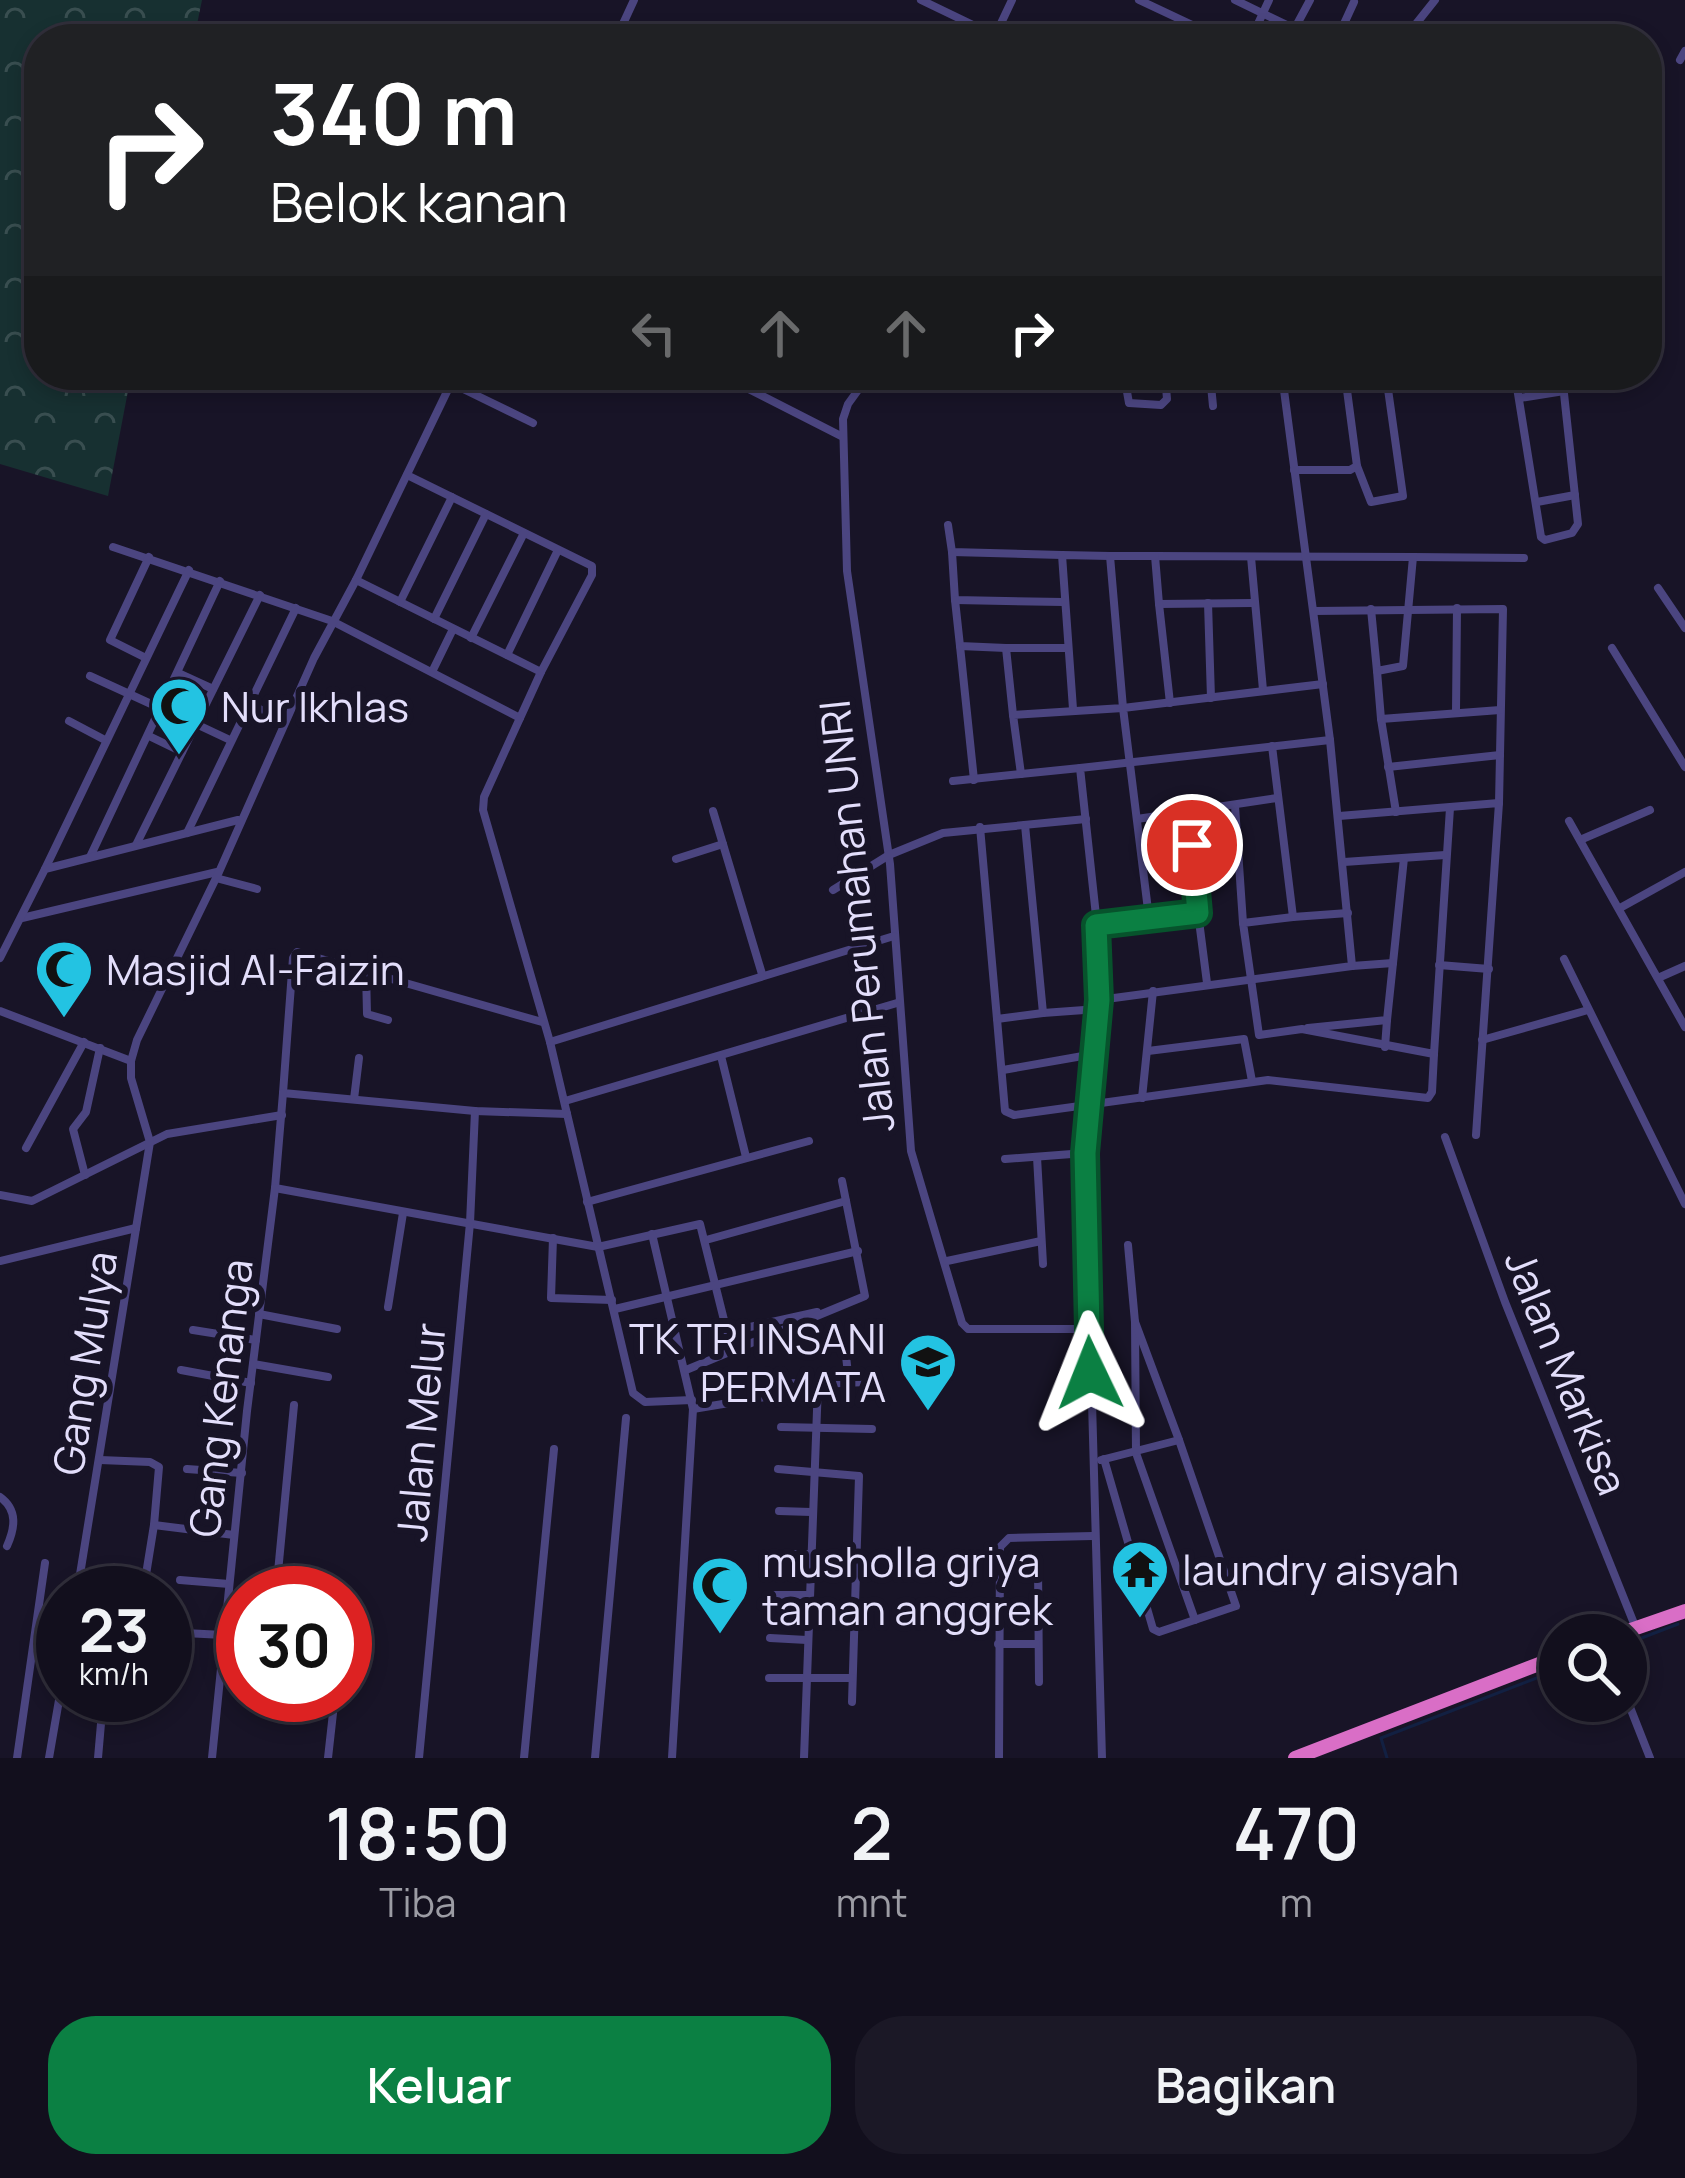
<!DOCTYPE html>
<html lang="id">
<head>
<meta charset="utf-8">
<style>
  body { margin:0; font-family:Manrope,sans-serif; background:#1b1826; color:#f1f3f6; height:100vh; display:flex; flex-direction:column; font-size:45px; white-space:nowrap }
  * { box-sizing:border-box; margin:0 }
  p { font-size:39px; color:#9c9ca4 }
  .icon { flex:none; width:66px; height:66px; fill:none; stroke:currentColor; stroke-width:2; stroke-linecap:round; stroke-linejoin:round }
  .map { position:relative; height:1758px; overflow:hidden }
  .side { display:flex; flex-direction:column; background:#120f1d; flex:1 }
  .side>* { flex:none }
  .top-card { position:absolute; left:24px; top:24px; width:1638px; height:366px; border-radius:48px; box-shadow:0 6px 18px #0003,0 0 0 3px #312f3b; background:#202124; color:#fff; overflow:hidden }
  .controls { position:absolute; left:1539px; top:1614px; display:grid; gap:24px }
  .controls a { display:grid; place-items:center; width:108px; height:108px; border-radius:50%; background:#120f1d; box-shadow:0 6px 18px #0003,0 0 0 3px #312f3b; font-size:60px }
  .speed { position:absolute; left:36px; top:1566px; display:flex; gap:24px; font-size:60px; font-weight:700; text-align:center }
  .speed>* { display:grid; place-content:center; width:156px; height:156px; border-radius:50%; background:#120f1d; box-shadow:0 6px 18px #0003,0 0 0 3px #312f3b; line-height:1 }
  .speed small { font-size:30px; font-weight:400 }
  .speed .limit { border:18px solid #d22; background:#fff; color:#111 }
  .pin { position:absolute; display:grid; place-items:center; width:102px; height:102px; color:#fff; margin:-51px; border:6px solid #fff; border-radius:50%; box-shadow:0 3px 12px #0007 }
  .me { position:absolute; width:132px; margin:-66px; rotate:358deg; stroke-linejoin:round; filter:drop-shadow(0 0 9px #0008) }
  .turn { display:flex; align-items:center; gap:42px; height:252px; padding:0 48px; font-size:54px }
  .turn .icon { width:156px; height:156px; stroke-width:2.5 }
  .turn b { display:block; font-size:84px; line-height:102px }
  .lanes { display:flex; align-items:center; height:114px; padding:0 48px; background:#0003; justify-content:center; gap:60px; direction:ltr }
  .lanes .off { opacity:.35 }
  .eta { display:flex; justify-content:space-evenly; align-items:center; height:204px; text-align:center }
  .eta b { font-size:72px; font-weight:600; line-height:84px }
  .button { display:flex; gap:24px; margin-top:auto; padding:24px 48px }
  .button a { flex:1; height:138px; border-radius:48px; background:#0b8043; color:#fff; font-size:48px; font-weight:600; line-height:138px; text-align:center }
  .button a+a { background:#1b1826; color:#f1f3f6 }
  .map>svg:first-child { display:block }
</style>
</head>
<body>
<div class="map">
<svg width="1685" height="1758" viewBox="0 0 1685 1758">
  <defs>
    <pattern id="forest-crowns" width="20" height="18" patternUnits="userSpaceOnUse" patternTransform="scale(3)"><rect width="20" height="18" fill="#173031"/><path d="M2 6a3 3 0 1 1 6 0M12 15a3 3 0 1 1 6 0" fill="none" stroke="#394e50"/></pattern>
  </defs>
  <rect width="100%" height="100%" fill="#181427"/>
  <!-- forest -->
  <polygon fill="url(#forest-crowns)" points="0,0 202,0 194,39 39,39 39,375 131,375 108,496 0,464"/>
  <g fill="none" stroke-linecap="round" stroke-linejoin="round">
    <!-- stream -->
    <g stroke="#122042" stroke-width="3">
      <polyline points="1626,1644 1678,1624"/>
      <polyline points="1387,1758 1381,1738 1560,1669"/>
    </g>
    <!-- minor -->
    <g stroke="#4b4580" stroke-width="8">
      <polyline points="921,0 1002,39"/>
      <polyline points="1139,0 1222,39"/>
      <polyline points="1235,0 1316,39"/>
      <polyline points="1295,28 1310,0"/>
      <polyline points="995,36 1012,0"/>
      <polyline points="616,39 634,0"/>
      <polyline points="1251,39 1269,0"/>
      <polyline points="1337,39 1354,2"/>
      <polyline points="1404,39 1435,0"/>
      <polyline points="1680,60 1685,51"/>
      <polyline points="721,375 841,436"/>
      <polyline points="869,375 848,404 843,419 847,571 890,864 911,1151 962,1323 968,1329 1088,1329"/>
      <polyline points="1124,375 1129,403 1161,405 1167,399 1165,375"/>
      <polyline points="1210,375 1213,406"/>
      <polyline points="1515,375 1541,537 1545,540 1572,533 1578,524 1562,375"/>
      <polyline points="451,383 533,423"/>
      <polyline points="1520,398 1564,391"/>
      <polyline points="1357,466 1371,502 1403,496 1386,375"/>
      <polyline points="1294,470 1350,470 1357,466 1345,375"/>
      <polyline points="1537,502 1575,495"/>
      <polyline points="948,525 952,552 1062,555"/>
      <polyline points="113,547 332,621 520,718 541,672"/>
      <polyline points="952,552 955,600 1063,602"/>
      <polyline points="1251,557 1263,690"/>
      <polyline points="1413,557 1524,558"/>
      <polyline points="356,580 541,672 592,575 592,566 407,475"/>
      <polyline points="1658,588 1685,628"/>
      <polyline points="955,600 960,646 1006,648"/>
      <polyline points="400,602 452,497"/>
      <polyline points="1208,603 1211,698"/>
      <polyline points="1253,603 1159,604 1155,556 1413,557 1403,666 1377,671 1371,609"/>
      <polyline points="1159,604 1170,703"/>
      <polyline points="1314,611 1503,609 1499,803"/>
      <polyline points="434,619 486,514"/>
      <polyline points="471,638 524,533"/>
      <polyline points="960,646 974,780"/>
      <polyline points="1612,648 1685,767"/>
      <polyline points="507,655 558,550"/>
      <polyline points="144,657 110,640 149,557"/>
      <polyline points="1377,671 1381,719 1500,710"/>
      <polyline points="432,672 453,629"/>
      <polyline points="178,673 213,689"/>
      <polyline points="90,676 162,709"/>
      <polyline points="248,704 284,720"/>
      <polyline points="1073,709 1062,555 1110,556"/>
      <polyline points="1456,711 1457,608"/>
      <polyline points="1013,715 1006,648 1067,648"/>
      <polyline points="520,718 484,797 483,810 550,1042 633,1393 645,1402 692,1400"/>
      <polyline points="1381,719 1396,812"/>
      <polyline points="69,721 105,740"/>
      <polyline points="196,724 230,740"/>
      <polyline points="149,736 182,752"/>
      <polyline points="1272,746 1293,917 1243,923 1259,1035 1302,1029 1434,1054 1450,808"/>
      <polyline points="1388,767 1500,755"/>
      <polyline points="1021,774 1013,715 1123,708 1110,556 1155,556"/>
      <polyline points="953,781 1080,768"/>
      <polyline points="1235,806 1243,923"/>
      <polyline points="713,811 762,974"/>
      <polyline points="1339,816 1499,803 1476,1135"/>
      <polyline points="1137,819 1277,798"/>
      <polyline points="1569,821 1685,1027"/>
      <polyline points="1025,825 1043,1013 1098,1009"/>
      <polyline points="980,827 997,1019 1043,1013"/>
      <polyline points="187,833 296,608"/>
      <polyline points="1580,840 1650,810"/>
      <polyline points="136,845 260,595"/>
      <polyline points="90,857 220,581"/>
      <polyline points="676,859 723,844"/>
      <polyline points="1344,862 1445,855"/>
      <polyline points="45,869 189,570"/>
      <polyline points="216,878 257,889"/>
      <polyline points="833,890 889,855 943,833 1086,819"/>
      <polyline points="1620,908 1685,872"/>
      <polyline points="1198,913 1207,983"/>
      <polyline points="1293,917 1348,913"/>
      <polyline points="22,918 217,872"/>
      <polyline points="1149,918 1123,708 1323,684"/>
      <polyline points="1097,925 1198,913 1189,812"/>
      <polyline points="0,958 45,869 238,820"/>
      <polyline points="1564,959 1685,1204"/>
      <polyline points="1439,965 1489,969"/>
      <polyline points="1352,966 1393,963 1404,858"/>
      <polyline points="366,971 367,1014 388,1020"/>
      <polyline points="1658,978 1685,966"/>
      <polyline points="1099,1000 1352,966 1330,740"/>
      <polyline points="0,1011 131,1061"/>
      <polyline points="997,1019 1005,1111 1014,1115 1268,1080 1428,1098 1432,1092 1434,1054"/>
      <polyline points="542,1022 297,952 293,958 283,1093 475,1111 567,1114"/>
      <polyline points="1308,1028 1387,1020 1393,963"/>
      <polyline points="1482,1040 1588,1010"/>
      <polyline points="550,1042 894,936"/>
      <polyline points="1385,1047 1387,1020"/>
      <polyline points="1148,1051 1244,1039 1252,1081"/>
      <polyline points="721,1056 746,1157"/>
      <polyline points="1003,1070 1094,1054"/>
      <polyline points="283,1093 275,1188 598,1247 700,1224 732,1352"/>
      <polyline points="1142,1098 1153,991"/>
      <polyline points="354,1099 359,1058"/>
      <polyline points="565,1101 897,1003"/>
      <polyline points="1445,1137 1505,1302 1635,1626"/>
      <polyline points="26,1148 84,1042"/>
      <polyline points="1037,1157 1043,1264"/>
      <polyline points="1005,1159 1085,1153"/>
      <polyline points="85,1175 73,1129 86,1112 100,1048"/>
      <polyline points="0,1195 32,1201 167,1134 282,1115"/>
      <polyline points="587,1202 809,1141"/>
      <polyline points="652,1234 693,1409 672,1758"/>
      <polyline points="553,1238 551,1298 612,1300"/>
      <polyline points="706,1240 846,1201"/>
      <polyline points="0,1261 136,1228"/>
      <polyline points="947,1261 1041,1241"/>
      <polyline points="388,1307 403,1213"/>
      <polyline points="615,1309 858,1251"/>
      <polyline points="259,1314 337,1329"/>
      <polyline points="1135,1322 1136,1453 1195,1620"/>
      <polyline points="193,1330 256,1340"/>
      <polyline points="727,1332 817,1312"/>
      <polyline points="844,1338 849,1383"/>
      <polyline points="253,1364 328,1377"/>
      <polyline points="181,1370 251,1383"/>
      <polyline points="686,1370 865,1296 842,1181"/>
      <polyline points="788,1383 818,1384"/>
      <polyline points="693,1409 765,1397"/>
      <polyline points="781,1427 872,1429"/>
      <polyline points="1104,1459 1153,1629 1159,1632 1236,1606 1179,1440"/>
      <polyline points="100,1460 150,1462 159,1467 154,1525"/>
      <polyline points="1101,1460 1179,1440 1135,1322 1128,1245"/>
      <polyline points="187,1469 242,1473"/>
      <polyline points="778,1469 859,1476 852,1702"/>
      <path d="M0,1497C18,1510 15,1528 7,1546"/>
      <polyline points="779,1511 811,1512"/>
      <polyline points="776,1554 810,1554"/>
      <polyline points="1038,1566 1039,1682"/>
      <polyline points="180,1580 229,1584"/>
      <polyline points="77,1593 150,1142 131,1078 131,1061 137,1040 219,872 314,658 356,580 455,375"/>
      <polyline points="143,1593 154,1525 234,1535"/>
      <polyline points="276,1593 294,1405"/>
      <polyline points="774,1595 809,1595"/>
      <polyline points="165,1632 243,1636"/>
      <polyline points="770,1638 807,1640"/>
      <polyline points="998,1644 1036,1644"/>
      <polyline points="769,1678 852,1678"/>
      <polyline points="1626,1697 1650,1758"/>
      <polyline points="17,1758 45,1563"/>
      <polyline points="49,1758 63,1677"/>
      <polyline points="98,1758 102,1712"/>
      <polyline points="212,1758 247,1411 275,1188"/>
      <polyline points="328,1758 335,1695"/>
      <polyline points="419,1758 470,1223 475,1111"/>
      <polyline points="524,1758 554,1449"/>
      <polyline points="595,1758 626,1418"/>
      <polyline points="804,1758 818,1384 867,1382"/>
      <polyline points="999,1758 1000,1547 1009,1538 1093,1536"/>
      <polyline points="1102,1758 1085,1153 1099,1000 1097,925 1080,768 1330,740 1282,375"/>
    </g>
    <!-- trunk -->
    <g stroke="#d96ec6" stroke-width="14">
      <polyline points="1616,1635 1685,1611"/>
      <polyline points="1295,1758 1560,1656"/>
    </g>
  </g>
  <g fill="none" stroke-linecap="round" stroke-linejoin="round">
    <defs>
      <polyline id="route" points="1090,1373 1085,1153 1099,1000 1096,925 1198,913 1192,845"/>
    </defs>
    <!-- route casing -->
    <use href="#route" stroke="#07532c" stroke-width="30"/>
    <!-- route -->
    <use href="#route" stroke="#0b8043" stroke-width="21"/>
  </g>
  <!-- icons -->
  <defs>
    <symbol id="mosque-pin" viewBox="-11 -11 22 30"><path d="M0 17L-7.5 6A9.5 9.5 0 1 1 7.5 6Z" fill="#23c3e2" stroke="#181427"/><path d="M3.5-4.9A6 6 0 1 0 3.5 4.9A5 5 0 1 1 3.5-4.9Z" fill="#111"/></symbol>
    <symbol id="school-pin" viewBox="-11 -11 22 30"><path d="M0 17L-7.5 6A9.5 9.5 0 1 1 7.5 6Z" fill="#23c3e2" stroke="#181427"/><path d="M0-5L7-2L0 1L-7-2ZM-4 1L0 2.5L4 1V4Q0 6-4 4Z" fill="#111"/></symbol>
    <symbol id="temple-pin" viewBox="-11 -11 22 30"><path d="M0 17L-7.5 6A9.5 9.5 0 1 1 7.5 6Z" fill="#23c3e2" stroke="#181427"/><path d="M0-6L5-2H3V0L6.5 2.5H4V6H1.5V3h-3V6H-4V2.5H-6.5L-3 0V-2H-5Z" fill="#111"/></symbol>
  </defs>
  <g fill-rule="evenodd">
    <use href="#mosque-pin" x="146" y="673" width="66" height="90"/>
    <use href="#mosque-pin" x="31" y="936" width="66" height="90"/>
    <use href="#school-pin" x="895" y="1329" width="66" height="90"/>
    <use href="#temple-pin" x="1107" y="1536" width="66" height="90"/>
    <use href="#mosque-pin" x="687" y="1552" width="66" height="90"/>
  </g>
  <g text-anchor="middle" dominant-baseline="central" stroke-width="12" stroke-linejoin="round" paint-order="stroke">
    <!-- poi labels -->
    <g font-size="42" fill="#e3defb" stroke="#181427" text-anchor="start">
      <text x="221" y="706">Nur Ikhlas</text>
      <text x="106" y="969">Masjid Al-Faizin</text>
      <text x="886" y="1338" text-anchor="end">TK TRI INSANI<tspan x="886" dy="48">PERMATA</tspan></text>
      <text x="762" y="1561">musholla griya<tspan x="762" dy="48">taman anggrek</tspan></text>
      <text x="1182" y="1569">laundry aisyah</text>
    </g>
    <!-- street labels -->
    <g font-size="42" fill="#e3defb" stroke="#181427">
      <text transform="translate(856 916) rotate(-96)">Jalan Perumahan UNRI</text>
      <text transform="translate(84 1363) rotate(-81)">Gang Mulya</text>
      <text transform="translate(1567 1372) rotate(68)">Jalan Markisa</text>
      <text transform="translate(220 1398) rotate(-83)">Gang Kenanga</text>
      <text transform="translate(420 1432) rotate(-85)">Jalan Melur</text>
    </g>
  </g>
</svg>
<div class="controls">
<a><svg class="icon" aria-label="search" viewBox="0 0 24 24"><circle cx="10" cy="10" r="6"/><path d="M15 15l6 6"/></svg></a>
</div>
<div class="speed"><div>23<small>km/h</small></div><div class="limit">30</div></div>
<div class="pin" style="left:1192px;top:845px;background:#d93025"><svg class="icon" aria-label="arrive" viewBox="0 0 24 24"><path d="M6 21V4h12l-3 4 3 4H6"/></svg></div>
<svg class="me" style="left:1090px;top:1373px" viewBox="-20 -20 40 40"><path d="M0-17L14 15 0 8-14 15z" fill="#0b8043" stroke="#fff" stroke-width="4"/></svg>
<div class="top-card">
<div class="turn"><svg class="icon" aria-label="right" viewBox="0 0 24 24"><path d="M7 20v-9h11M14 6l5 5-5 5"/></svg><div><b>340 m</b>Belok kanan</div></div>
<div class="lanes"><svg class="icon off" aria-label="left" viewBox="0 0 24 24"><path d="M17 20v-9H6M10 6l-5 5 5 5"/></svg><svg class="icon off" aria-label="ahead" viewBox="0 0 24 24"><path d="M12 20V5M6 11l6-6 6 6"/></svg><svg class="icon off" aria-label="ahead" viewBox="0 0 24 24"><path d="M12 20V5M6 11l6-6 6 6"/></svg><svg class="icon" aria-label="right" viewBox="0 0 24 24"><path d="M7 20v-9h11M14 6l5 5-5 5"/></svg></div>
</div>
</div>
<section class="side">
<div class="eta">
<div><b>18:50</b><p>Tiba</p></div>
<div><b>2</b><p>mnt</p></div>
<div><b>470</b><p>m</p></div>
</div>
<div class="button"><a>Keluar</a><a>Bagikan</a></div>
</section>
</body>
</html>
